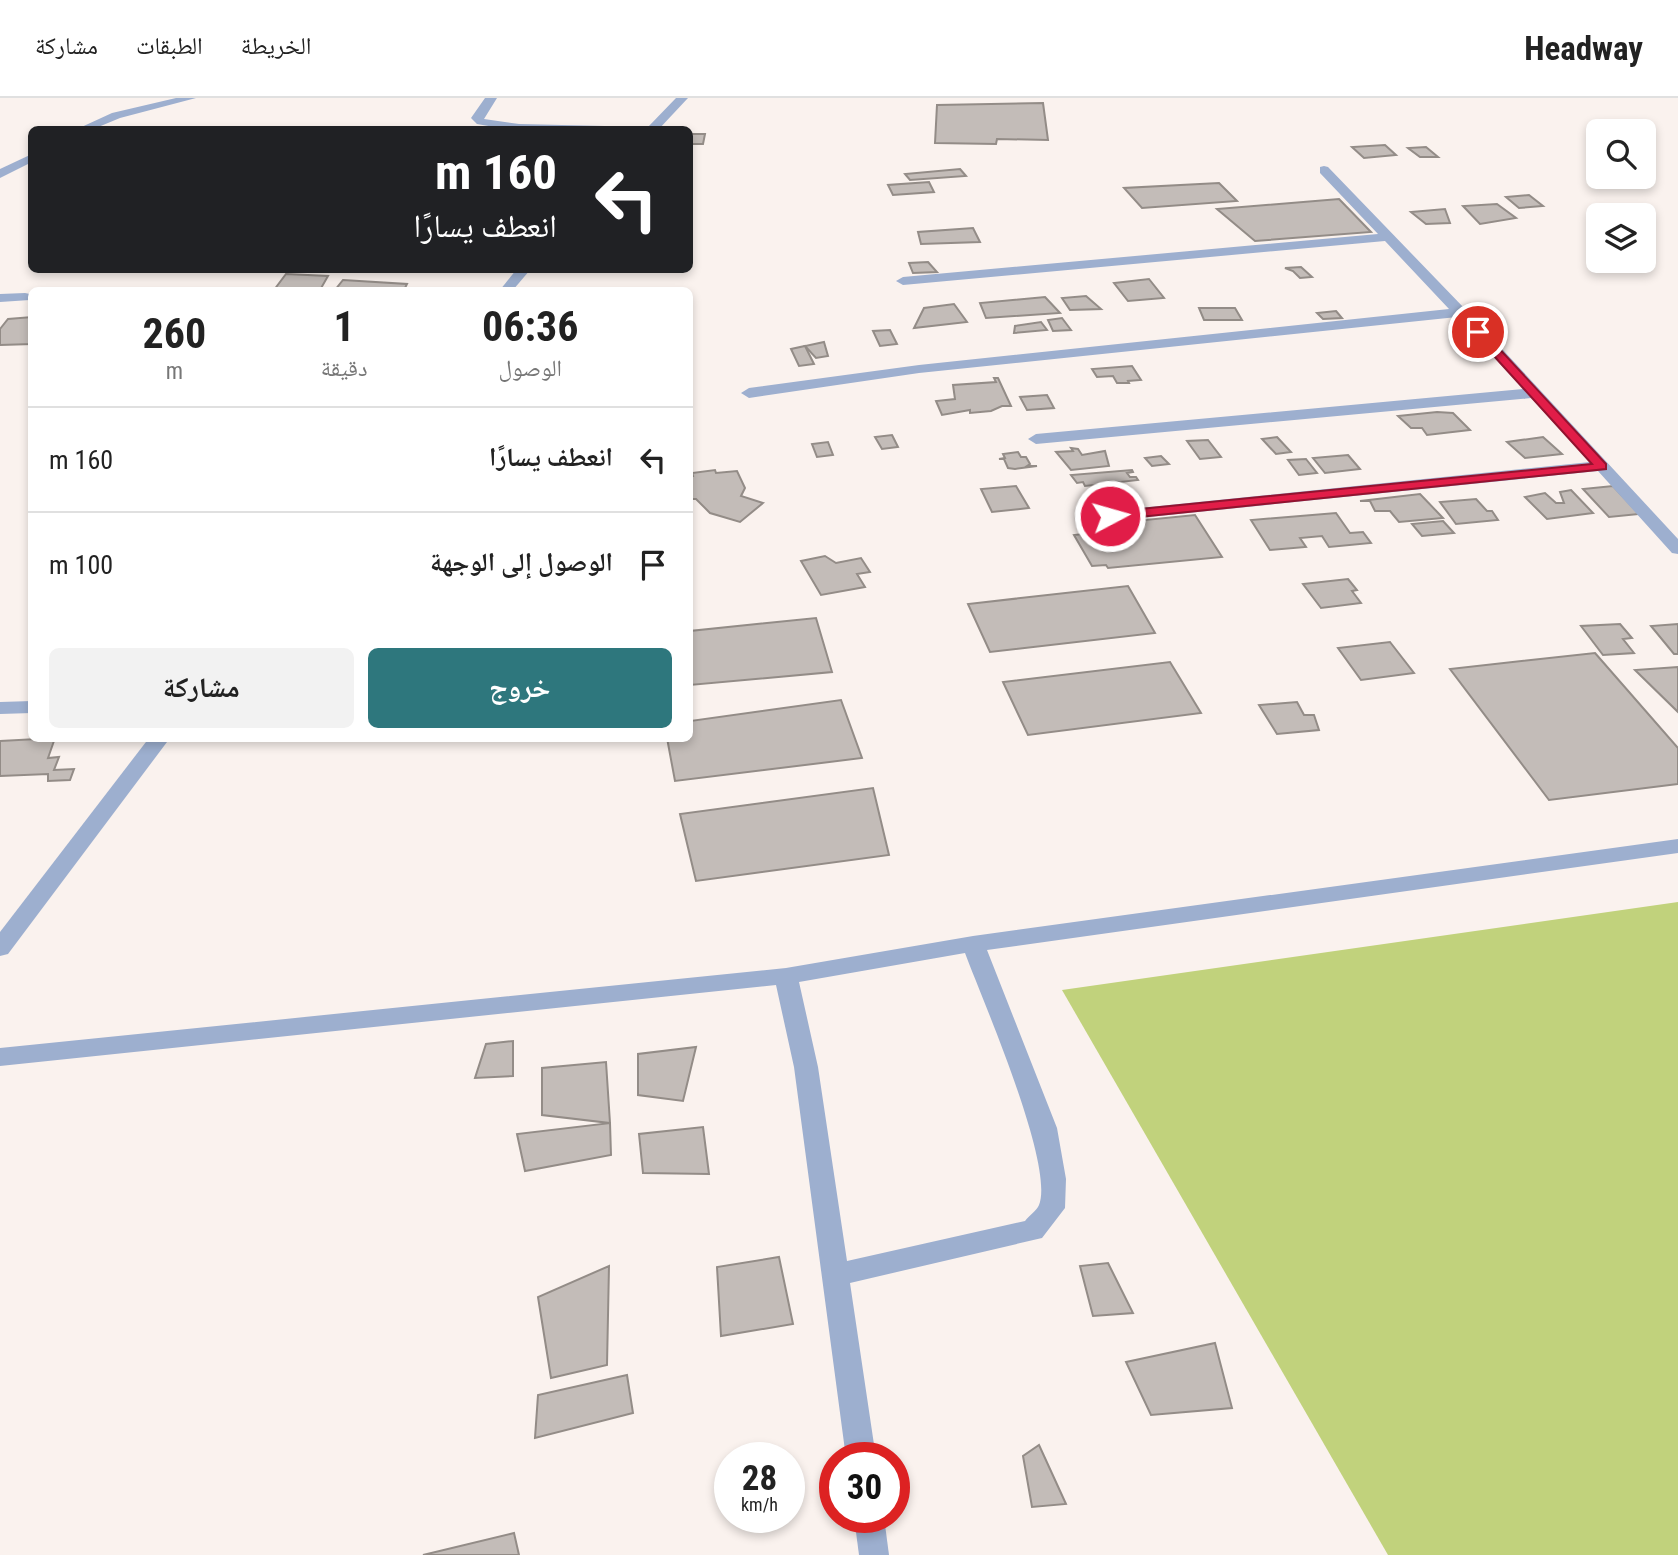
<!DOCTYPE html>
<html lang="ar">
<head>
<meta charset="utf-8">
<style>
  body { margin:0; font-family:"Roboto Condensed","Noto Naskh Arabic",sans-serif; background:#f2f2f2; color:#222; direction:rtl; height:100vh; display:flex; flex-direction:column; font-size:26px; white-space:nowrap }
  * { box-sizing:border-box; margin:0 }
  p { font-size:23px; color:#767676 }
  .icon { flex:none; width:38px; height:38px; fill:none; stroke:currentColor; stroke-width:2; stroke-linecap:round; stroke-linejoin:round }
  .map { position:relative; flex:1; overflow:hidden; direction:ltr }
  .panel { position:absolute; left:28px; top:189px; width:665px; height:455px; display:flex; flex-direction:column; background:#fff; border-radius:10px; box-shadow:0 4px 10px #0003; direction:rtl }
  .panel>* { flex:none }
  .banner { position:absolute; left:28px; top:28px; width:665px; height:147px; border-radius:10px; box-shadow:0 4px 10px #0003; direction:rtl; background:#202124; color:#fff; overflow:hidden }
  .controls { position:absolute; left:1586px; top:21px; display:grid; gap:14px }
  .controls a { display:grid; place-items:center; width:70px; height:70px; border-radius:10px; background:#fff; box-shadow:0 4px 10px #0003; font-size:35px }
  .speed { position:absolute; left:714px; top:1344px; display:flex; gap:14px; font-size:35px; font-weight:700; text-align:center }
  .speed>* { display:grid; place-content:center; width:91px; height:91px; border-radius:50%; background:#fff; box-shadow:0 4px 10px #0003; line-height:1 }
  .speed small { font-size:18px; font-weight:400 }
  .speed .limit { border:10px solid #d22; background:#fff; color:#111 }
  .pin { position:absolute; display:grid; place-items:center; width:60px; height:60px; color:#fff; margin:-30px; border:4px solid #fff; border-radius:50%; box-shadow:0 2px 7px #0007 }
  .me { position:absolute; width:77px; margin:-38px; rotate:84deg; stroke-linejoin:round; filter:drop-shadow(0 0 5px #0008) }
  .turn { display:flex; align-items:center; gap:24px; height:147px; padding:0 21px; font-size:32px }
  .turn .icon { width:91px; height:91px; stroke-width:2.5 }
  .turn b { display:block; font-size:49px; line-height:60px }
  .eta { display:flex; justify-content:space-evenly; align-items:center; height:119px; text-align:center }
  .eta b { font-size:42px; font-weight:700; line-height:49px }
  .primary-button { display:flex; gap:14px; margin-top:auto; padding:14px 21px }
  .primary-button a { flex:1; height:80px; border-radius:10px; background:#2e777d; color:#fff; font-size:28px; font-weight:700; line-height:80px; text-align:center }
  .primary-button a+a { background:#f2f2f2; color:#222 }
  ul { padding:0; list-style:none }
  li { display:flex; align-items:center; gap:21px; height:105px; padding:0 21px; border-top:2px solid #e0e0e0 }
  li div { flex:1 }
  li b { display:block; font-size:26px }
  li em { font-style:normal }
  header { display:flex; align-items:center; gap:42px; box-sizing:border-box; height:98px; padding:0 35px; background:#fff; border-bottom:2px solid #e0e0e0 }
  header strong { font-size:33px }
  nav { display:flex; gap:38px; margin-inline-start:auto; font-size:24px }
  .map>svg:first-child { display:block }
</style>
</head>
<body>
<header>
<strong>Headway</strong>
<nav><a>الخريطة</a><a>الطبقات</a><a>مشاركة</a></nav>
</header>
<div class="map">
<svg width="1678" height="1457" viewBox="0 0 1678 1457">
  <rect width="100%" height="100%" fill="#faf2ee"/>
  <!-- green -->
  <polygon fill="#c1d27c" points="1678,804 1678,1457 1388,1457 1062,892"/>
  <!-- building -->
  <g fill="#c3bcb8" stroke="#938c87" stroke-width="2">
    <polygon points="1043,5 1048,42 997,41 996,46 935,45 937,7"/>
    <polygon points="690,36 705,36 703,46 690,46"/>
    <polygon points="1385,47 1396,57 1364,60 1352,49"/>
    <polygon points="1426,49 1438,59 1420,59 1408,50"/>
    <polygon points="960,71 966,78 910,82 905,76"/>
    <polygon points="929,84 934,94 893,97 888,87"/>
    <polygon points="1219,85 1237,103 1142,110 1124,90"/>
    <polygon points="1529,97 1543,108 1519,110 1506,99"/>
    <polygon points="1339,101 1371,134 1255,143 1217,111"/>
    <polygon points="1497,106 1516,120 1480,126 1463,108"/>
    <polygon points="1445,111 1450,125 1426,126 1411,114"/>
    <polygon points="973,130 980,144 921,146 918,134"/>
    <polygon points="928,164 937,174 913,175 909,165"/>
    <polygon points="1301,169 1312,179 1300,180 1293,173 1285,170"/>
    <polygon points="286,176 328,178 320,192 274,192"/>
    <polygon points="1149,181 1164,200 1128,203 1114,185"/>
    <polygon points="343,182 407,186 404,192 335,192"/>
    <polygon points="1086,198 1101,211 1070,212 1062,200"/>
    <polygon points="1045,199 1060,215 986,220 980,205"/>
    <polygon points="954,206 967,224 914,230 924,210"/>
    <polygon points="1199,210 1235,210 1242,222 1204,222"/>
    <polygon points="1336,213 1342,220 1323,221 1317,215"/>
    <polygon points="32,219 32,246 0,247 0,231 8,221"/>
    <polygon points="1062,220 1071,232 1053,233 1048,222"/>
    <polygon points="1041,224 1047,232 1014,235 1015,228"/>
    <polygon points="890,232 897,246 880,248 873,233"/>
    <polygon points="824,244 828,258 816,260 805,248"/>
    <polygon points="805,248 814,266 799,268 791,251"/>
    <polygon points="1132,268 1141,282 1128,283 1129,285 1117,285 1113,278 1097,279 1092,271"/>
    <polygon points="994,280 998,280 1011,308 1002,308 991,313 970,315 970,312 942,317 936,303 955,301 953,287 996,284"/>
    <polygon points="1047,297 1054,310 1027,312 1020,299"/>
    <polygon points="1437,314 1453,315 1470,332 1427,337 1422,330 1411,330 1398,318"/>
    <polygon points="892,337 898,349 882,351 875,339"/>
    <polygon points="1277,339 1291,354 1276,356 1262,341"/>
    <polygon points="1543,339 1562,356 1525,360 1507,344"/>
    <polygon points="1208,342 1221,359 1200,361 1187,343"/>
    <polygon points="828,344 833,357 817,359 812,346"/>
    <polygon points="1071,350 1078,351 1082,357 1105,353 1109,368 1071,372 1056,354 1073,353"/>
    <polygon points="1018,354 1021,359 1026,359 1030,366 1027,368 1037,368 1015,371 1008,370 1004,361 999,361 1005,360 1003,356"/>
    <polygon points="1348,357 1360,371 1325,375 1313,360"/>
    <polygon points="1161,358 1169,366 1152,368 1145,360"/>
    <polygon points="1306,361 1317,375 1299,377 1288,362"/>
    <polygon points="715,372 716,375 737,373 745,390 741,398 763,405 740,424 710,415 696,401 690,401 690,379 693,378 692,375"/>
    <polygon points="1132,372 1133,374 1127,375 1130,379 1136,379 1138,382 1085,388 1083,384 1077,385 1071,377"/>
    <polygon points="1016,388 1029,410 992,414 981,391"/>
    <polygon points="1613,388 1639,416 1609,419 1583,391"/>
    <polygon points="1571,392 1593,415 1547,421 1525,399 1545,395 1556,405 1564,405 1560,394"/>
    <polygon points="1420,396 1443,420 1399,424 1390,413 1375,413 1370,403 1360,403"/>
    <polygon points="1476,401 1487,413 1492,413 1498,422 1456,426 1440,404"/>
    <polygon points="1336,415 1350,435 1363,434 1371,445 1329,449 1322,438 1300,440 1306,449 1270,452 1251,422"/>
    <polygon points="1195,417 1222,459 1108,470 1106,467 1092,468 1074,437 1119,432 1115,425"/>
    <polygon points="1443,423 1454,435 1422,438 1412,426"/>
    <polygon points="825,458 836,465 861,460 870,474 857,476 865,489 821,497 801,463"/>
    <polygon points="1348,481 1357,492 1352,493 1361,505 1321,510 1303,486"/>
    <polygon points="1128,488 1155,535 990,554 968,506"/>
    <polygon points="816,520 832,574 690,587 690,533"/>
    <polygon points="1620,526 1632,540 1623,541 1634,555 1603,557 1581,528"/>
    <polygon points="1678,526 1678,556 1674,556 1651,528"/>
    <polygon points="1390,544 1414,575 1361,582 1338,550"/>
    <polygon points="1595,555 1678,650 1678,686 1549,702 1450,571"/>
    <polygon points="1170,564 1201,615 1028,637 1003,584"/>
    <polygon points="1678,569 1678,614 1635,572"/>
    <polygon points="841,602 862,660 675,683 667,640 690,640 690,623"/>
    <polygon points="1297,604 1304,617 1314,617 1319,632 1277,636 1259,607"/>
    <polygon points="55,640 48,660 59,659 54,672 74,671 70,682 48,683 48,676 0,678 0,643"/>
    <polygon points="873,690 889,757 696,783 680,716"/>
    <polygon points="513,943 513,978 475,980 486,946"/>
    <polygon points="696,949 683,1003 638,997 638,956"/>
    <polygon points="606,964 610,1025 542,1017 542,970"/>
    <polygon points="610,1025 611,1057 525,1073 517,1036"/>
    <polygon points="703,1029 709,1076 643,1075 639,1036"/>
    <polygon points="779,1159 793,1226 721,1238 717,1169"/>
    <polygon points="1108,1165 1133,1215 1093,1218 1080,1168"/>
    <polygon points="609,1168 607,1267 551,1280 538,1199"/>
    <polygon points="1215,1245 1232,1310 1151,1317 1126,1264"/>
    <polygon points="627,1277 633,1315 535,1340 538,1297"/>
    <polygon points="1039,1347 1066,1406 1032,1409 1023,1358"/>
    <polygon points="514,1435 519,1457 423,1457"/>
  </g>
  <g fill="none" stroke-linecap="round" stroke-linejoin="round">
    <!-- minor -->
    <g fill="#9dafcf" fill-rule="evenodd">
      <polygon points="176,0 196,0 120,20 91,32 75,32 112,15"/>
      <polygon points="485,0 497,0 484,21 519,26 648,29 676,0 688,0 658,32 512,32 477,26 471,20"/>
      <polygon points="32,56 32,64 0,80 0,71"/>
      <polygon points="1324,68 1328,69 1465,211 1678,441 1678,456 1672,455 1598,373 1110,423 1102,418 1110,413 1590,364 1531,300 1036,346 1028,341 1036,336 1523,291 1457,219 919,275 749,300 741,295 749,290 919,267 1449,211 1385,143 903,187 896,183 903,179 1378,136 1320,75 1320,69"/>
      <polygon points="516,172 530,172 513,192 500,192"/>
      <polygon points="25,195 30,196 30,202 0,204 0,196"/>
      <polygon points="32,603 32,615 0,616 0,604"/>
      <polygon points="149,640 170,640 8,856 0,858 0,834"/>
      <path d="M1678,741V755L987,852L1057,1030L1066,1081L1065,1110L1042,1140L850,1185L876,1360H846L794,969L776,887L0,968V950L786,870L973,838ZM965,855C982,901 1055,1067 1039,1107C1037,1112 1029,1118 1025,1123L847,1163L818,969L799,884Z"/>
      <polygon points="854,1419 884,1419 889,1457 859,1457"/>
    </g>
  </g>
  <!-- route -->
  <polygon fill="#e11d48" stroke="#92132f" stroke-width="2" points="1474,232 1482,232 1606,366 1606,371 1110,422 1103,418 1110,414 1592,366 1474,236"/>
</svg>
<div class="controls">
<a><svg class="icon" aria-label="search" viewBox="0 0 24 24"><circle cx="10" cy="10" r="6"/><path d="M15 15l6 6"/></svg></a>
<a><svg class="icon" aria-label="layers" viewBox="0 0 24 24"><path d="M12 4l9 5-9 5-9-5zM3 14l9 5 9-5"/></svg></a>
</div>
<div class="speed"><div>28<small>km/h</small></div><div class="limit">30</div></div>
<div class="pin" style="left:1478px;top:234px;background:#d93025"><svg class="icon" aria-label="arrive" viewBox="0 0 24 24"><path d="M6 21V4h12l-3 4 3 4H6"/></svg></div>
<svg class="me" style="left:1110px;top:418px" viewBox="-20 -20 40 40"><circle r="17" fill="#e11d48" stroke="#fff" stroke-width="3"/><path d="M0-11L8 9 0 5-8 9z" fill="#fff"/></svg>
<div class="banner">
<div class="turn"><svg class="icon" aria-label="left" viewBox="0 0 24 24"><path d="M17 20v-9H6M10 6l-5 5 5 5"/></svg><div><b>160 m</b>انعطف يسارًا</div></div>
</div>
<section class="panel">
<div class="eta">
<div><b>06:36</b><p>الوصول</p></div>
<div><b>1</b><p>دقيقة</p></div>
<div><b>260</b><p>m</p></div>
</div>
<ul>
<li><svg class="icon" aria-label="left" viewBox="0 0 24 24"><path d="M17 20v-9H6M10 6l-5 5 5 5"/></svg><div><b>انعطف يسارًا</b></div><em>160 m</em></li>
<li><svg class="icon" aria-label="arrive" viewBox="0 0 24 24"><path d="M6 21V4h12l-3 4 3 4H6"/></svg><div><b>الوصول إلى الوجهة</b></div><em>100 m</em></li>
</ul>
<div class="primary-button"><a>خروج</a><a>مشاركة</a></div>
</section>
</div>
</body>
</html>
